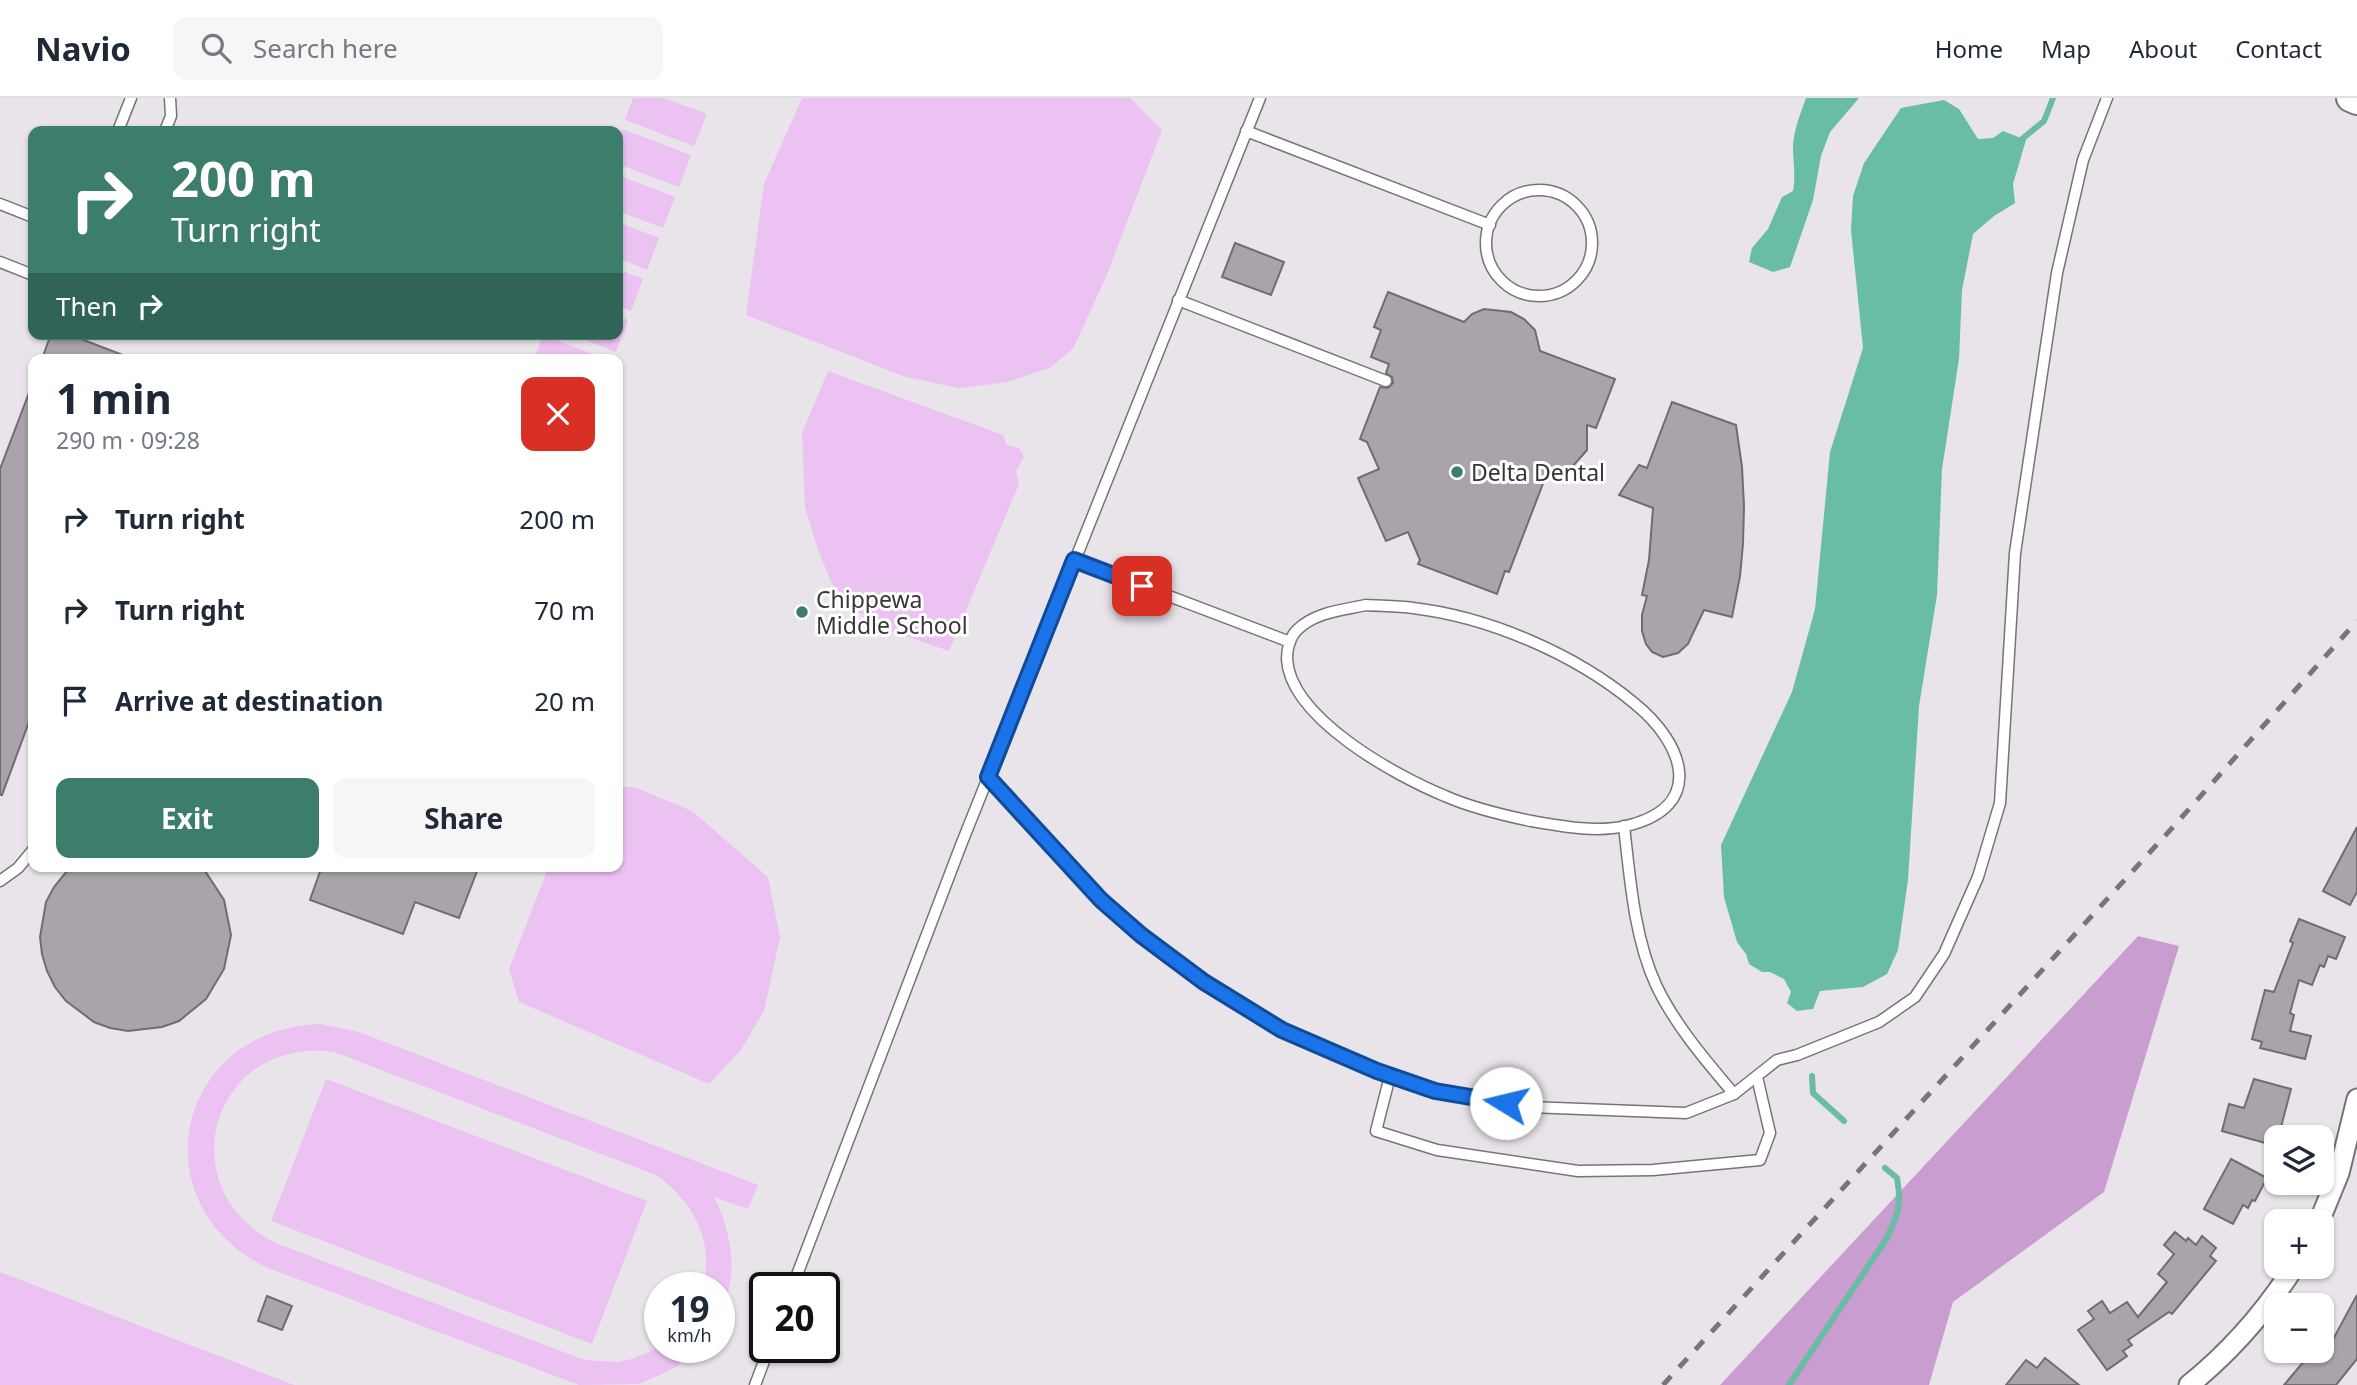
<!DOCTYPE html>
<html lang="en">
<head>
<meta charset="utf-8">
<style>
  body { margin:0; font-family:"Noto Sans",sans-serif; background:#f6f6f7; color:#1f2937; height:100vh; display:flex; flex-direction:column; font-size:26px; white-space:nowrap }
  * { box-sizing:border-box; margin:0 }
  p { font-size:23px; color:#747a83 }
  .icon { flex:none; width:38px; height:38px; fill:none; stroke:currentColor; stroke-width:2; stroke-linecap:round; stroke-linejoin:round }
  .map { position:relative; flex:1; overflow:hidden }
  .details { position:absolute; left:28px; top:256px; width:595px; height:518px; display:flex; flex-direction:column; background:#fff; border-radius:14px; box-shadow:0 2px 5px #0004 }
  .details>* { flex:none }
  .top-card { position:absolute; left:28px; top:28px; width:595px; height:214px; border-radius:14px; box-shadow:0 2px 5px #0004; background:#3c7d6c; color:#fff; overflow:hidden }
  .buttons { position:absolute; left:2264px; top:1027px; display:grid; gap:14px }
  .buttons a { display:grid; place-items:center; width:70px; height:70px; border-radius:14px; background:#fff; box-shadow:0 2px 5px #0004; font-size:35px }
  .speed { position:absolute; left:644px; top:1174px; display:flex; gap:14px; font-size:35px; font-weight:700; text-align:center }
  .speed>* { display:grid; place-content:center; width:91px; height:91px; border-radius:50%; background:#fff; box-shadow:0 2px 5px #0004; line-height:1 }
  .speed small { font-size:18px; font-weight:400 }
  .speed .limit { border:4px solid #111; border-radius:10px; background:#fff; color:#111 }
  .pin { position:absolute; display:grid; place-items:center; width:60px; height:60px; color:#fff; margin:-30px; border-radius:14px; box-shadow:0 4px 10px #0006 }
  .me { position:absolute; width:77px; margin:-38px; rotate:279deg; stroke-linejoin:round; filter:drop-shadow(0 0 5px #0008) }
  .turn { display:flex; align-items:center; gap:24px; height:147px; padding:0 28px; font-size:32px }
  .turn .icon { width:91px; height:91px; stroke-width:2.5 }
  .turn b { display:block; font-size:49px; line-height:60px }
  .then { display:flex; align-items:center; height:66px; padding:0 28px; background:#0003; gap:14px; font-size:26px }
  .round { display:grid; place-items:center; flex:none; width:74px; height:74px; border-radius:14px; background:#f6f6f7 }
  .head { display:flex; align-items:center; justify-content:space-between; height:119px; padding:0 28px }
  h1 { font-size:42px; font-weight:700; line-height:52px }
  .primary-button { display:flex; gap:14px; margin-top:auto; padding:14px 28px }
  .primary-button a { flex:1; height:80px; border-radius:14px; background:#3c7d6c; color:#fff; font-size:28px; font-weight:700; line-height:80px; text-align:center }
  .primary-button a+a { background:#f6f6f7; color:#1f2937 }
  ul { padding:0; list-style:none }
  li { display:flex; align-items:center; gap:21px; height:91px; padding:0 28px }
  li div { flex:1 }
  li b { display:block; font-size:26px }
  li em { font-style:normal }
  header { display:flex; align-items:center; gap:42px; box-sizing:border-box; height:98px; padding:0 35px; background:#fff; border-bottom:2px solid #e0e1e3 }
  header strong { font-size:33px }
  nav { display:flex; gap:38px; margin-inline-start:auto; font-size:24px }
  .search { width:490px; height:63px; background:#f6f6f7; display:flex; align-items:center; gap:18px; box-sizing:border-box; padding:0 24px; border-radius:14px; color:#747a83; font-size:26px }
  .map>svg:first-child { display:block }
</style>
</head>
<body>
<header>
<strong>Navio</strong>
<div class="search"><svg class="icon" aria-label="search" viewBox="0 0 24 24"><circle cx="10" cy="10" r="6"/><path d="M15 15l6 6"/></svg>Search here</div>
<nav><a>Home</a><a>Map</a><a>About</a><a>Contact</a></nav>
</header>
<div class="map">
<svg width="2357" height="1287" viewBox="0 0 2357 1287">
  <rect width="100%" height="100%" fill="#e9e4ea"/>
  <!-- green -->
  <g fill="#ecc2f3">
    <polygon points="633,0 664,0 707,16 694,48 625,22"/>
    <polygon points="802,0 1130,0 1162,32 1106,179 1073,251 1049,270 1008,284 959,290 939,286 906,279 746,217 764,86"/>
    <polygon points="622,31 691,57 679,89 618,66 618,41"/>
    <polygon points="618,77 675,99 663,130 618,113"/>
    <polygon points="618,124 659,140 647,172 618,160"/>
    <polygon points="618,171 643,181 631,213 618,208"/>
    <polygon points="618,218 628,222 616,254 570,236 618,236"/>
    <polygon points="543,237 606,261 534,261"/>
    <polygon points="828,273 1003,337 1007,347 1019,350 1024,359 1016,373 1019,386 949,553 894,534 858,514 832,486 817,449 805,409 802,335"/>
    <polygon points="618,689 634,689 692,713 768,779 780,839 764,913 741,952 709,986 519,904 509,871 549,768 618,768"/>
    <path d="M320,926L359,934L758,1087L748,1111L714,1099C733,1137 739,1179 719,1218V1190H702C716,1145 693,1103 656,1077L334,954C212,937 166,1092 278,1146L585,1262L617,1264L632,1261L660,1249L698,1250L675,1270L639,1286L579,1287L268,1170C137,1107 175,931 320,926Z"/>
    <polygon points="326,981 647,1103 592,1246 271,1123"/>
    <polygon points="0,1174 279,1281 294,1287 0,1287"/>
  </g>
  <!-- forest -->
  <polygon fill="#ca9dd1" points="2138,838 2179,848 2104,1094 1953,1204 1929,1287 1720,1287"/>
  <!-- water -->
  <g fill="#69bca6">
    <path d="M1806,0H1859L1830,34L1821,58L1813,102L1790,169L1773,174L1749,164L1752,150L1768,131L1782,99L1793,93C1796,78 1793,64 1793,48C1794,31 1800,17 1806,0Z"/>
    <polygon points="1944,2 1959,11 1978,41 1993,40 2003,33 2026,42 2013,86 2015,105 1994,118 1973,136 1962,192 1959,261 1942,371 1937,497 1919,608 1908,782 1898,852 1887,876 1863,889 1820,893 1813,911 1797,913 1787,905 1791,894 1784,881 1770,874 1762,874 1749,866 1746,856 1737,844 1724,799 1721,747 1792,594 1815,511 1830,354 1863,250 1851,132 1853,98 1864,65 1901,10"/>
  </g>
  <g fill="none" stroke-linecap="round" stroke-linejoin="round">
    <!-- stream -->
    <g stroke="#69bca6" stroke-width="6">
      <polyline points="2022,41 2044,23 2053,0"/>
      <polyline points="1812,978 1813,995 1844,1023"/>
      <path d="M1789,1287L1887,1140C1898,1116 1902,1107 1897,1080L1885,1070"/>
    </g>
  </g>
  <!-- building -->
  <g fill="#a9a4aa" stroke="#716c71" stroke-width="2">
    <polygon points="1235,145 1284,164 1271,197 1222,179"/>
    <polygon points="1388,194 1464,224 1472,216 1484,211 1511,214 1524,221 1535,232 1540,253 1615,281 1596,330 1587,327 1587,352 1565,377 1549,370 1509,474 1505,473 1497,496 1418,466 1420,462 1408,434 1386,443 1358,380 1379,371 1367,344 1360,341 1380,289 1388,290 1393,285 1392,279 1386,275 1389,266 1371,259 1381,232 1374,229"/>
    <polygon points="51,236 68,236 128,259 128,261 42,261"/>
    <polygon points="32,287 33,288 33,613 2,697 0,697 0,371"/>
    <polygon points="1672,304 1736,327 1742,369 1744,408 1743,446 1740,478 1732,519 1704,512 1688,546 1678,555 1663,559 1652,554 1646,546 1642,533 1642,517 1647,498 1642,497 1649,462 1653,410 1619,397 1639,367 1647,370"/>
    <polygon points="2357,729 2357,794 2350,807 2323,793"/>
    <polygon points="71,768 200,768 205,773 224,802 231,837 224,871 206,901 179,923 162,929 128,933 110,930 94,924 66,903 55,889 47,873 42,856 40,839 46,804 54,789"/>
    <polygon points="322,768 479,768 459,820 415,804 403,836 310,802"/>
    <polygon points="2299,821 2345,839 2336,861 2328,858 2324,869 2320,867 2312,887 2299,882 2290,915 2294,917 2290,933 2311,938 2305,961 2260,950 2262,944 2252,941 2265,892 2274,894 2293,845 2290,843"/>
    <polygon points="2254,981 2291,991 2276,1048 2222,1033 2229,1006 2244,1010"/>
    <polygon points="2231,1061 2267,1080 2255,1103 2252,1102 2248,1110 2243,1107 2233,1126 2204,1111"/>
    <polygon points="2175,1134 2186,1143 2188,1140 2196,1147 2202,1138 2216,1150 2210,1158 2216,1163 2172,1216 2169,1214 2128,1242 2132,1247 2123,1253 2127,1258 2107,1272 2078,1232 2094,1221 2088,1213 2102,1203 2110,1215 2127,1204 2138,1219 2167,1184 2158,1176 2174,1156 2164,1147"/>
    <polygon points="2357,1197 2357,1261 2336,1287 2284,1287 2305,1262 2307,1264 2317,1253 2322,1253 2322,1246 2325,1243 2330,1247"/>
    <polygon points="267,1198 292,1208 282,1232 258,1223"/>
    <polygon points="2045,1260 2079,1287 2006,1287 2026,1262 2037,1270"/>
  </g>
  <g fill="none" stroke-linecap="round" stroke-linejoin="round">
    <defs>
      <g id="service">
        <polyline points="118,33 131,0"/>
        <polyline points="165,33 171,18 170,0"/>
        <polyline points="1246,33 1490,127"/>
        <circle cx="1539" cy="145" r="53"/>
        <polyline points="0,106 33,119"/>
        <polyline points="0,164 33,177"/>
        <polyline points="1178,202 1386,283"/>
        <polyline points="1074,462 1290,544"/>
        <path d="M1366,507C1381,508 1398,508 1413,510C1489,519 1575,556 1634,605C1684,645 1707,709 1626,728C1596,735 1560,728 1531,723C1502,717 1472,710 1445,698C1396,678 1290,620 1287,561C1287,551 1290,539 1297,532C1315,514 1343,512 1366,507Z"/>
        <polyline points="988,679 1101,802 1141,837 1204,884 1282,932 1325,952 1377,973 1435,993 1529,1009 1686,1015 1734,996 1777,962 1797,957 1879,924 1915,899 1944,856 1978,779 2000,705 2015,455 2057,175 2083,62 2107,0"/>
        <path d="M1624,728C1630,780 1634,839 1656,887C1675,927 1706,963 1734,996"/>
        <polyline points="0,783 18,770 33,752"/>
        <polyline points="1390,978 1376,1033 1437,1052 1578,1073 1653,1072 1760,1062 1770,1035 1757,979"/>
        <polyline points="792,1190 961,747 1260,0"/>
        <polyline points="755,1287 769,1250"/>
      </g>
      <g id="minor">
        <polyline points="2319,1124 2339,1075 2357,1001"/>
        <path d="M2189,1287C2230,1254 2265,1214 2294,1169"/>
      </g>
      <polyline id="secondary" points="2350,0 2357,3"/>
    </defs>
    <!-- service casing -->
    <use href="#service" stroke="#787379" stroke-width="13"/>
    <!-- minor casing -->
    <use href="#minor" stroke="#787379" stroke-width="23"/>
    <!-- secondary casing -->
    <use href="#secondary" stroke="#787379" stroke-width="30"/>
    <!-- service -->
    <use href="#service" stroke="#fff" stroke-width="10"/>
    <!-- minor -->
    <use href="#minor" stroke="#fff" stroke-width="19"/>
    <!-- secondary -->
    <use href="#secondary" stroke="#fff" stroke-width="26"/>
    <!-- rail -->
    <polyline stroke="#787578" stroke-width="5" stroke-dasharray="12 12" stroke-linecap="butt" points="1663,1287 2173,729 2357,523"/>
  </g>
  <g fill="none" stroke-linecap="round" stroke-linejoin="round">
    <defs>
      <polyline id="route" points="1142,488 1074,462 988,679 1101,802 1141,837 1204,884 1282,932 1377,973 1435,993 1506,1005"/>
    </defs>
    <!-- route casing -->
    <use href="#route" stroke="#114b97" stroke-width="18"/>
    <!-- route -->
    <use href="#route" stroke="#1a73e8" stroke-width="12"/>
  </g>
  <!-- markers -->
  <g fill="#3c7d6c" stroke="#fff" stroke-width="2.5">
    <circle cx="1457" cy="374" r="7"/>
    <circle cx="802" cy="514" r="7"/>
  </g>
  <g text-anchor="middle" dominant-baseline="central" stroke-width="6" stroke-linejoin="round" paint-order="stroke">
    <!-- poi labels -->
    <g font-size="23" fill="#383638" stroke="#fff" text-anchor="start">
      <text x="1471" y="374">Delta Dental</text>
      <text x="816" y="501">Chippewa<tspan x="816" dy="26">Middle School</tspan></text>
    </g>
  </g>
</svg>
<div class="buttons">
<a><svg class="icon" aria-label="layers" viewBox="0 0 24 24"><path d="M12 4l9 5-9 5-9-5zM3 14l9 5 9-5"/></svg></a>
<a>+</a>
<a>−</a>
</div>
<div class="speed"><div>19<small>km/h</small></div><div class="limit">20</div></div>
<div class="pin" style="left:1142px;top:488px;background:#d93025"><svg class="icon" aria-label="arrive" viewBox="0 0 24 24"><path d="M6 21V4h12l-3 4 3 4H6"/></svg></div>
<svg class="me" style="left:1506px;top:1005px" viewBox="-20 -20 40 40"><circle r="19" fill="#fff"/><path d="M0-13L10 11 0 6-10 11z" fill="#1a73e8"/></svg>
<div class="top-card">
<div class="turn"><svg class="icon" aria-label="right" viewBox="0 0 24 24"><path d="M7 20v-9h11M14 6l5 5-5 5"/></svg><div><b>200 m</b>Turn right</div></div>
<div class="then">Then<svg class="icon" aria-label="right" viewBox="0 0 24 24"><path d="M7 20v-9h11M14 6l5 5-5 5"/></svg></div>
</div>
<section class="details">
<div class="head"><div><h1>1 min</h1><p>290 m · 09:28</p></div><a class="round" style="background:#d93025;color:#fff"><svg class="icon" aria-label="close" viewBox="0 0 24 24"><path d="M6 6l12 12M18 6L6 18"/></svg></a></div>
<ul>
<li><svg class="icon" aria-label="right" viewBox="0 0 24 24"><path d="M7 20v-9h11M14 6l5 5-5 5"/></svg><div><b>Turn right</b></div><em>200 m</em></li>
<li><svg class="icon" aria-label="right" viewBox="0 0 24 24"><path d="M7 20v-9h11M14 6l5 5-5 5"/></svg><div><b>Turn right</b></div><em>70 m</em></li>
<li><svg class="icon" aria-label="arrive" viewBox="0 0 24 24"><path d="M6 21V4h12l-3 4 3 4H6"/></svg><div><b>Arrive at destination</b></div><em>20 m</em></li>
</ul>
<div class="primary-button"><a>Exit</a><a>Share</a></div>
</section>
</div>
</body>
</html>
